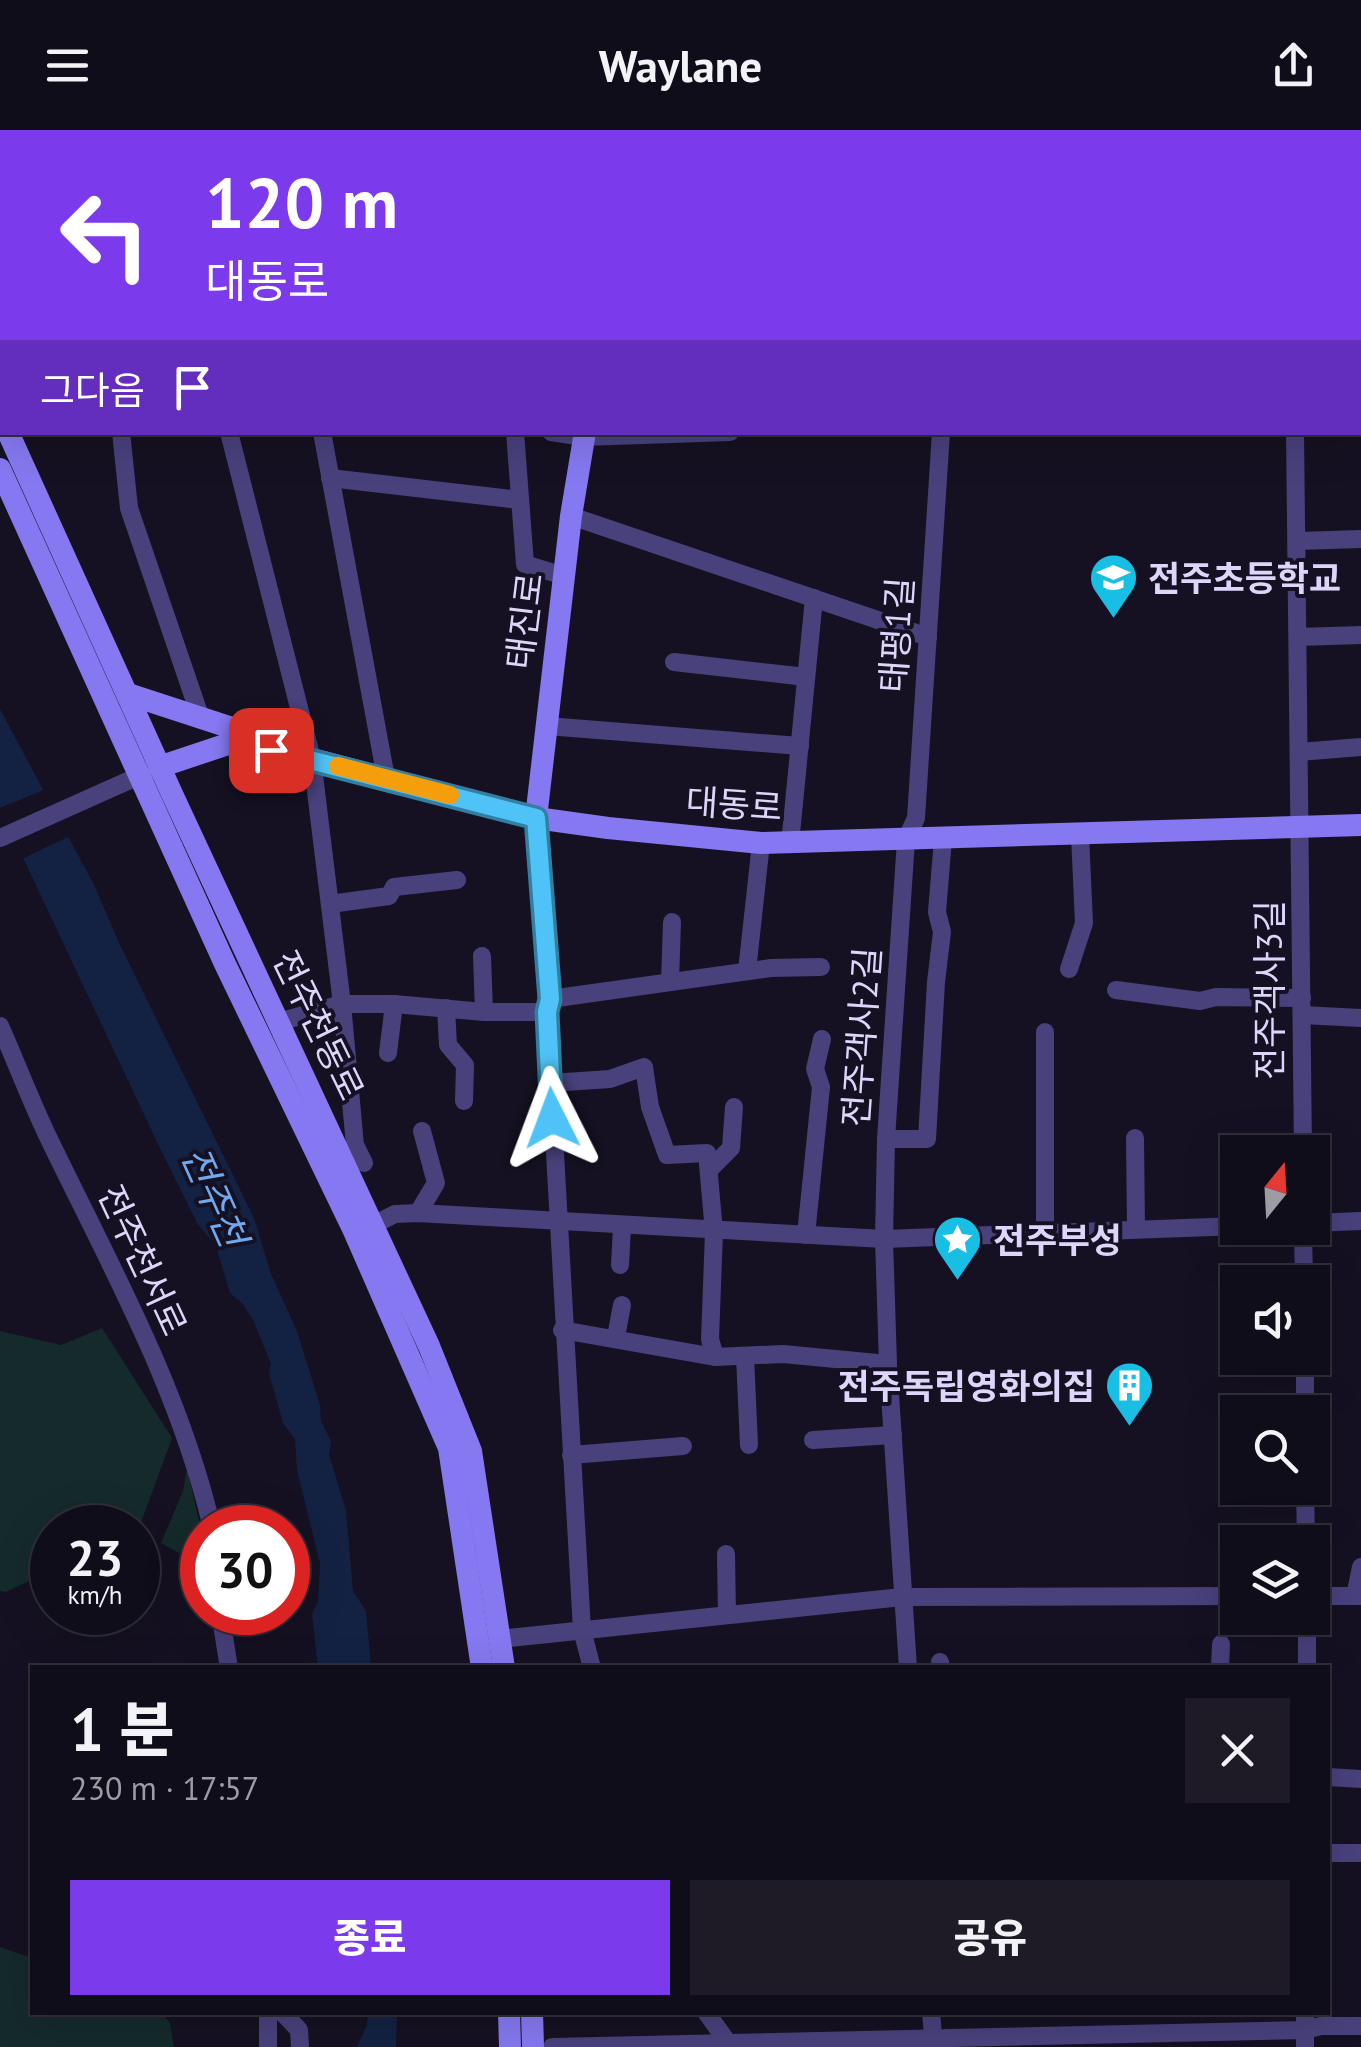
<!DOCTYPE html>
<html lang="ko">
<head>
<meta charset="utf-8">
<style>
  body { margin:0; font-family:"PT Sans","Noto Sans KR",sans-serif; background:#1e1b27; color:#f1f3f6; height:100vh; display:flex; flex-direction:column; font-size:38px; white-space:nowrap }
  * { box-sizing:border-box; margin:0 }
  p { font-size:32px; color:#9c9ca2 }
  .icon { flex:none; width:55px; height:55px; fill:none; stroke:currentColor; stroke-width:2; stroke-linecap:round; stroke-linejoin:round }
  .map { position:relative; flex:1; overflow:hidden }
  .side { position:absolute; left:30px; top:1535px; width:1300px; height:350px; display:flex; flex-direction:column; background:#100d1a; border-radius:0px; box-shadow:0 10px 40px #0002,0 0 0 2px #302d39 }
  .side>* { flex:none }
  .hud { position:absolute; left:0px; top:0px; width:1362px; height:305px; box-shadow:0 10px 40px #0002,0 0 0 2px #302d39; background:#7c3aed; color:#fff; overflow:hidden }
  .needle { width:65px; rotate:18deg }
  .controls { position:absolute; left:1220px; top:1005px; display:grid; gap:20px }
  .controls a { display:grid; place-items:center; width:110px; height:110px; border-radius:0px; background:#100d1a; box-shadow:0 10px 40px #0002,0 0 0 2px #302d39; font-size:50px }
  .speed { position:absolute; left:30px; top:1375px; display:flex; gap:20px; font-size:50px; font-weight:700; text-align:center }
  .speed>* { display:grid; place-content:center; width:130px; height:130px; border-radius:50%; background:#100d1a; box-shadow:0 10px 40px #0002,0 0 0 2px #302d39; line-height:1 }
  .speed small { font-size:25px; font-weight:400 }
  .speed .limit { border:15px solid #d22; background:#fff; color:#111 }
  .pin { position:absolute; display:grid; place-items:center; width:85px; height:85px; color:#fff; margin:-42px; border-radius:20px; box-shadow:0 5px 15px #0006 }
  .me { position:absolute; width:110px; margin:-55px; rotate:357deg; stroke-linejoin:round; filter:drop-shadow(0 0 8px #0008) }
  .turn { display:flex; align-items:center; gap:35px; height:210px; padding:0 40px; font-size:45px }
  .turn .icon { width:130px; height:130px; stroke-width:2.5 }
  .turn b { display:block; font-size:70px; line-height:85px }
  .then { display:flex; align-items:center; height:95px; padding:0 40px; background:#0003; gap:20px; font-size:38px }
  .round { display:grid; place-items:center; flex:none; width:105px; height:105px; border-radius:0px; background:#1e1b27 }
  .summary { display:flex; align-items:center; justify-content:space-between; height:170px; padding:0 40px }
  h1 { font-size:60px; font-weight:800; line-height:75px }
  .action { display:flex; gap:20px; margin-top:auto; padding:20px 40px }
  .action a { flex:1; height:115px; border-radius:0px; background:#7c3aed; color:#fff; font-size:40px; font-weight:800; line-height:115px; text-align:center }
  .action a+a { background:#1e1b27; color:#f1f3f6 }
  header { display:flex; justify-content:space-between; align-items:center; height:130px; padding:0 40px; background:#100d1a; font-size:45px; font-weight:800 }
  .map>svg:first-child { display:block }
</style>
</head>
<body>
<header><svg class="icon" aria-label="menu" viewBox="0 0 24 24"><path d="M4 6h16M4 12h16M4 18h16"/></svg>Waylane<svg class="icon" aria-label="share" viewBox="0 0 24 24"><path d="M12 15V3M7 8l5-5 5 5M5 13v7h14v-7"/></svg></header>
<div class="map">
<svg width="1361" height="1917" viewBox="0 0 1361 1917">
  <rect width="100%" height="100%" fill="#151122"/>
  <!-- green -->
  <g fill="#142a2b">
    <polygon points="102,1198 172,1308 139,1398 52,1398 52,1440 6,1462 0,1461 0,1201 61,1215"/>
    <polygon points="187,1338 202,1405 202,1444 186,1427 161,1413 183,1361"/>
    <polygon points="0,1817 32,1828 32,1882 162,1883 170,1893 174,1917 0,1917"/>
  </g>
  <!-- water -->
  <g fill="#132243">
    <polygon points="0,579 94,755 120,815 254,1088 271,1144 297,1201 320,1275 321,1291 331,1311 329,1325 346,1381 353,1461 366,1481 371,1537 318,1537 312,1484 318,1471 320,1433 297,1340 295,1309 283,1293 269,1243 271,1234 254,1192 243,1174 230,1163 216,1116 197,1093 158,1014 0,679"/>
    <polygon points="368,1883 397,1883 396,1917 357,1917 367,1895"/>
  </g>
  <!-- pier -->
  <polygon fill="#151122" points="46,659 72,705 20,730 0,690 0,678"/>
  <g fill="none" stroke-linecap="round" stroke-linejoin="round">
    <!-- street -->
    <g stroke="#48417c" stroke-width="18">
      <polyline points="53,2 53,0"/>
      <polyline points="0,63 2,63"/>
      <polyline points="1360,129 1361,129"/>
      <polyline points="1360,291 1361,291"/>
      <polyline points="121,302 129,378 200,586"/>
      <polyline points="229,302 312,629 342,874 355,1015 364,1033"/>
      <polyline points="322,302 386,648"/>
      <polyline points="515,302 525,434 564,446"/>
      <polyline points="551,302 584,307 730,302"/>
      <polyline points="1295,302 1303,1022"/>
      <polyline points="330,348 520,370"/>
      <polyline points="571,386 928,507"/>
      <polyline points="1297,411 1361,409"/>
      <polyline points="1298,507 1361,505"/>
      <polyline points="674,532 806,547"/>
      <polyline points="547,596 800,616"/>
      <polyline points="1299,622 1361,617"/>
      <polyline points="536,688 550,869 547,882 582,1500 592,1538"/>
      <polyline points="0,708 150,641"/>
      <polyline points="790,714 814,468"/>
      <polyline points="330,774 389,766 394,757 457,750"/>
      <polyline points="482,826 484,882"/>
      <polyline points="1069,839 1084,793 1080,705"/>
      <polyline points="747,841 761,713"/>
      <polyline points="670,852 672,792"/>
      <polyline points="1116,860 1200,871 1216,867 1302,868"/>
      <polyline points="550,869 771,838 821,837"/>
      <polyline points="446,878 448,915 465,935 464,971"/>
      <polyline points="1302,885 1361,888"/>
      <polyline points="279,892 342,874 394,874 484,882 547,882"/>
      <path d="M0,896C17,934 31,972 49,1009C110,1135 180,1260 212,1398"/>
      <polyline points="388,923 394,874"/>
      <polyline points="551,953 610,949 644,937 650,977 667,1025 707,1023 714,1102 710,1209 715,1227"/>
      <polyline points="1135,1008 1136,1099"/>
      <polyline points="886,1009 927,1009 936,852 942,802 937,782 943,709"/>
      <polyline points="709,1040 731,1018 734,977"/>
      <polyline points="418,1083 436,1053 422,1001"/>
      <polyline points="1312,1093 1361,1091"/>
      <polyline points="375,1094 395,1084 418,1083 884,1109 1238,1096"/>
      <polyline points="1303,1098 1304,1152"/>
      <polyline points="1045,1103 1045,902"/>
      <polyline points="806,1105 821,957 815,939 822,909"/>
      <polyline points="620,1135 622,1097"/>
      <polyline points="562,1200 715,1227 783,1224 888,1234"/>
      <polyline points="616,1207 622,1175"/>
      <polyline points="745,1226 749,1315"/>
      <polyline points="1305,1228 1305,1282"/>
      <polyline points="813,1310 893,1305"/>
      <polyline points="571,1325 683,1316"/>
      <polyline points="1305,1358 1306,1412"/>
      <polyline points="726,1424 727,1485"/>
      <polyline points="1312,1466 1361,1466"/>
      <polyline points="1355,1466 1361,1437"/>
      <polyline points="220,1482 229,1538"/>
      <polyline points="1307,1488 1307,1538"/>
      <polyline points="500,1509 902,1467 1238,1466"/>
      <polyline points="940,1532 941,1538"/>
      <polyline points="908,1538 888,1234 884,1109 886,1009 906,710 916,688 941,302"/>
      <polyline points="1220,1538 1221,1514"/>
      <polyline points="1328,1647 1361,1649"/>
      <polyline points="1328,1723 1361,1723"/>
      <polyline points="282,1882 299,1900 300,1917"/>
      <polyline points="706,1882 731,1917"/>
      <polyline points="931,1882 934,1917"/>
      <polyline points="1305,1882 1305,1917"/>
      <polyline points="268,1917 268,1882"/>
      <polyline points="552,1917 1305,1900 1321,1896 1361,1896"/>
    </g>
    <!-- secondary -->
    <g stroke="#8578f0" stroke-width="22">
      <polyline points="633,2 633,0"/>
      <polyline points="8,302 173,666 429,1216 471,1321 504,1538"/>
      <polyline points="0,339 225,834 354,1101 449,1318 482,1538"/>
      <polyline points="128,564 232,598 234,612"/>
      <polyline points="159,637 234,612 312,629 536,688 608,698 761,713 1361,695"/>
      <polyline points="536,688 571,386 585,302"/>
      <polyline points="509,1882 510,1917"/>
      <polyline points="532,1882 533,1917"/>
    </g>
  </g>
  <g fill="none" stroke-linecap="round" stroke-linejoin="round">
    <defs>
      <polyline id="route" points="271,620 536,688 550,869 547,882 552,988"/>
    </defs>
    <!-- route casing -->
    <use href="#route" stroke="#337fa1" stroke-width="25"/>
    <!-- route -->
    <use href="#route" stroke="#4fc3f7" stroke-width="18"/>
    <!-- slow -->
    <polyline stroke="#f59e0b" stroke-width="18" points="338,636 450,665"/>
  </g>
  <!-- icons -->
  <defs>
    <symbol id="school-pin" viewBox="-11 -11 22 30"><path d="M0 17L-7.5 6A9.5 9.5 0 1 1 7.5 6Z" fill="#19bee4" stroke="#151122"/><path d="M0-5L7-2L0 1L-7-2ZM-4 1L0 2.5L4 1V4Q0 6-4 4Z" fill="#fff"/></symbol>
    <symbol id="sight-pin" viewBox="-11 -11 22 30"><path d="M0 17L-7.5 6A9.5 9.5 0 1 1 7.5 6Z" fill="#19bee4" stroke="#151122"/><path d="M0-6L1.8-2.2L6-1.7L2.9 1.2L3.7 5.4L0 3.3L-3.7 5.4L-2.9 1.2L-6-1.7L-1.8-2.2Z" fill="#fff"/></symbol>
    <symbol id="building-pin" viewBox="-11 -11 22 30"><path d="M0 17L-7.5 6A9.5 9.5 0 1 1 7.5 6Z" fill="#19bee4" stroke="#151122"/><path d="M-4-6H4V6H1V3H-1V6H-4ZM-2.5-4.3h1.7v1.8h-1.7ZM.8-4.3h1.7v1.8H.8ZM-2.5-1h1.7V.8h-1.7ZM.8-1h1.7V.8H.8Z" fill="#fff"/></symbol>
  </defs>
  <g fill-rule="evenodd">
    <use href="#school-pin" x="1086" y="420" width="55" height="75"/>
    <use href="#sight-pin" x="930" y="1082" width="55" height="75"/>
    <use href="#building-pin" x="1102" y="1228" width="55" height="75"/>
  </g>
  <g text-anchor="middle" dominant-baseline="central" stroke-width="8" stroke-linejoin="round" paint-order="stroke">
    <!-- poi labels -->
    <g font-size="35" font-weight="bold" fill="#ddd6fa" stroke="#151122" text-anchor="start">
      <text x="1148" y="448">전주초등학교</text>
      <text x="993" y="1110">전주부성</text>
      <text x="1095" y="1256" text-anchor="end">전주독립영화의집</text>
    </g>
    <!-- street labels -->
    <g font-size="35" fill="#ddd6fa" stroke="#151122">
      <text transform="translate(524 491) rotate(-83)">태진로</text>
      <text transform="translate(896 505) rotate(-86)">태평1길</text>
      <text transform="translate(734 674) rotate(4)">대동로</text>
      <text transform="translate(1269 860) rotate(-90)">전주객사3길</text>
      <text transform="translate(319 895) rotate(64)">전주천동로</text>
      <text transform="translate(861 907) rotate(-86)">전주객사2길</text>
      <text transform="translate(143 1130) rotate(65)">전주천서로</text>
    </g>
    <!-- water labels -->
    <g font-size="38" font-style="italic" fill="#6fa9ef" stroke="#151122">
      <text transform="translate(215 1066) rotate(66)">전주천</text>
    </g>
  </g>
</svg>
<div class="controls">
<a><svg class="needle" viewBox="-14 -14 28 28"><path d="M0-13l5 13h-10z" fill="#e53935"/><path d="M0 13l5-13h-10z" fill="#9c9ca2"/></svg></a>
<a><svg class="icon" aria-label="sound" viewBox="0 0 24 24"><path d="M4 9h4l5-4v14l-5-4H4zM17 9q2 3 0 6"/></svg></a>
<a><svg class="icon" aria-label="search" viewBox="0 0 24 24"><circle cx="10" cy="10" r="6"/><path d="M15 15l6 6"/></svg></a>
<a><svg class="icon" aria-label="layers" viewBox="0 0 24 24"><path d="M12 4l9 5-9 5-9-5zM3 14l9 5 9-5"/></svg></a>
</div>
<div class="speed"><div>23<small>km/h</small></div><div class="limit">30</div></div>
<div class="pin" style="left:271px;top:620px;background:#d93025"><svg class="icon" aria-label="arrive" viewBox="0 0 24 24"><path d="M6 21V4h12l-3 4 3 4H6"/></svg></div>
<svg class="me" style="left:552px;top:988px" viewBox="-20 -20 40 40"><path d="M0-17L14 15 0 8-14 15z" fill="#4fc3f7" stroke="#fff" stroke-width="4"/></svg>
<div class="hud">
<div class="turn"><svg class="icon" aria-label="left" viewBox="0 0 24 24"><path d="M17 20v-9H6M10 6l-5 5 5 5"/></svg><div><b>120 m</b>대동로</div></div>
<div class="then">그다음<svg class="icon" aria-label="arrive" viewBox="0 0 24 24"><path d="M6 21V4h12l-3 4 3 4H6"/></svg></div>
</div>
<section class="side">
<div class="summary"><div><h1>1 분</h1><p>230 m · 17:57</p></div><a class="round"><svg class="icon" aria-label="close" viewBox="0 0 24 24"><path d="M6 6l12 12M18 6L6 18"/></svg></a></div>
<div class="action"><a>종료</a><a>공유</a></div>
</section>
</div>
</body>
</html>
